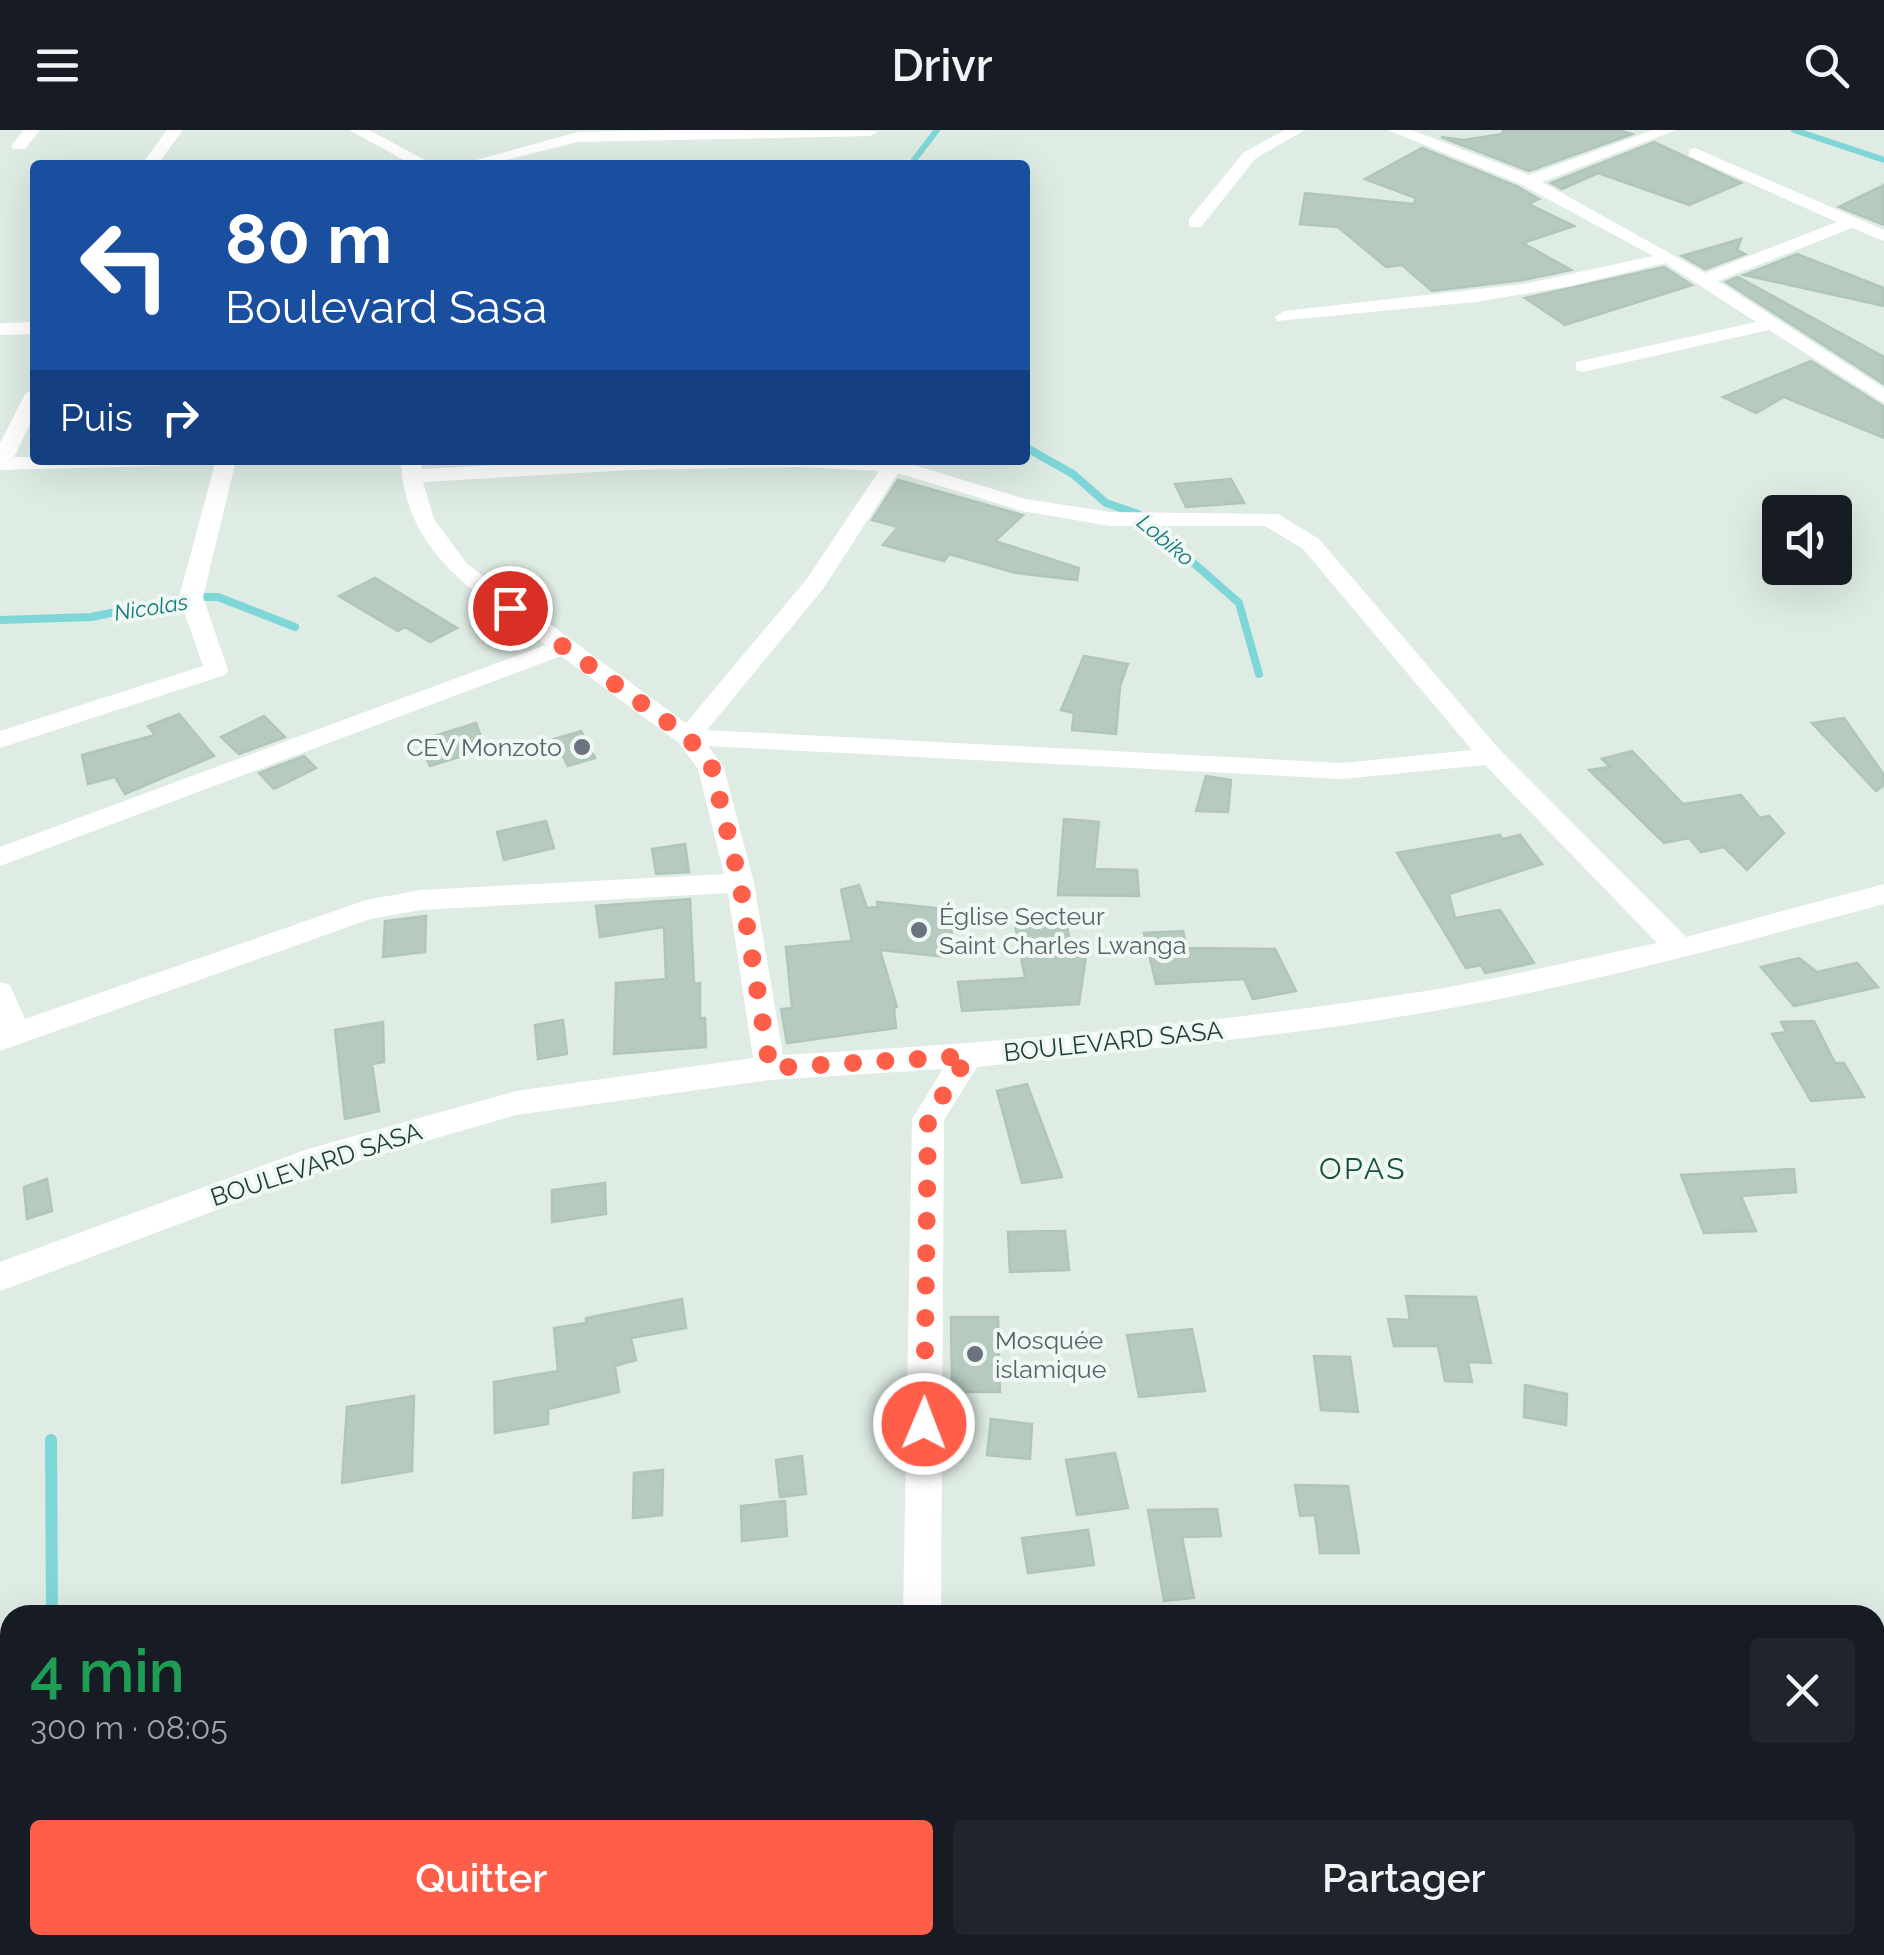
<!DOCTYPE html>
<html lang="fr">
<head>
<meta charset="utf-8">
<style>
  body { margin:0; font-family:Raleway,sans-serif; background:#20242c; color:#f1f3f6; height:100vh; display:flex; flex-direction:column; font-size:38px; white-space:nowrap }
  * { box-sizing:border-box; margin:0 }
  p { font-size:32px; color:#9ea1a6 }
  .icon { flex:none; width:55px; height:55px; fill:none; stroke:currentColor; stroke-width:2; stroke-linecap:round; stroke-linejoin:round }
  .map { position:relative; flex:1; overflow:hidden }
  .sheet { position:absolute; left:0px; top:1475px; width:1885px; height:350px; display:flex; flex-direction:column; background:#171b24; border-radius:30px 30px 0 0; box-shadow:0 10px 40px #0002 }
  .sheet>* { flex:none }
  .hud { position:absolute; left:30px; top:30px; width:1000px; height:305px; border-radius:10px; box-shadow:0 10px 40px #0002; background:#1a4fa0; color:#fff; overflow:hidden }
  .fabs { position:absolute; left:1762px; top:365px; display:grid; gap:20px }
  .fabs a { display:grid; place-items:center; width:90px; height:90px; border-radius:10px; background:#171b24; box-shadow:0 10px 40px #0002; font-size:50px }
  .pin { position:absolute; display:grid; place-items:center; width:85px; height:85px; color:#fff; margin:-42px; border:5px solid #fff; border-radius:50%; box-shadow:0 2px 10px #0007 }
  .me { position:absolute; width:110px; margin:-55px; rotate:1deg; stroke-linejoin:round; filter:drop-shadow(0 0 8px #0008) }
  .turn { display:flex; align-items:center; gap:35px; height:210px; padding:0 30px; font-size:45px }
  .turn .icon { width:130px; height:130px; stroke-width:2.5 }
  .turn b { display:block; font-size:70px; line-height:85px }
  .then { display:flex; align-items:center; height:95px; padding:0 30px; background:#0003; gap:20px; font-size:38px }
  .round { display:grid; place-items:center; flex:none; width:105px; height:105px; border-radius:10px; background:#20242c }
  .overview { display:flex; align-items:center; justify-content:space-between; height:170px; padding:0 30px }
  h1 { font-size:60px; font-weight:600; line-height:75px; color:#1e9e55 }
  .button { display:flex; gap:20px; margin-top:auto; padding:20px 30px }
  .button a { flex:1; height:115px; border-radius:10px; background:#ff5e49; color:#fff; font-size:40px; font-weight:600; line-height:115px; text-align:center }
  .button a+a { background:#20242c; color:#f1f3f6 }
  header { display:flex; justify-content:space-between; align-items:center; height:130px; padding:0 30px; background:#171b24; font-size:45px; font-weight:600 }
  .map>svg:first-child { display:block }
</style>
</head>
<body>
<header><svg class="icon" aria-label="menu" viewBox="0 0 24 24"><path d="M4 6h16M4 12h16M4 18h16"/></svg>Drivr<svg class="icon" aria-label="search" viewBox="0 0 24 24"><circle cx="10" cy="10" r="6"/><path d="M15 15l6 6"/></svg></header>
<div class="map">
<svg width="1884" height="1825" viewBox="0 0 1884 1825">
  <rect width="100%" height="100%" fill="#deece4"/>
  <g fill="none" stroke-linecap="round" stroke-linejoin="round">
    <!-- stream-far2 -->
    <g stroke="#7fd6d8" stroke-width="6">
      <polyline points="1794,0 1884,30"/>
      <polyline points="915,35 914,30 937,0"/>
    </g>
    <!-- stream-far1 -->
    <g stroke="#7fd6d8" stroke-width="8">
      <polyline points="1025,317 1073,344 1106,373 1138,384 1239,473 1259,544"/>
      <polyline points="0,490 91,487 191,467 218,467 295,497"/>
    </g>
    <!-- stream -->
    <g stroke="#7fd6d8" stroke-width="12">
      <polyline points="51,1310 52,1485"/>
      <polyline points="0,1817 10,1795"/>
    </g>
  </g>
  <!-- building -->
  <g fill="#b6cabf" stroke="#b0c6ba" stroke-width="2.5">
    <polygon points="1503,0 1619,0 1632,4 1529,41 1441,7 1464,10 1502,4"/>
    <polygon points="1654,12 1741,53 1689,75 1598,43 1562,59 1551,53"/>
    <polygon points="1422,18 1518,57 1539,69 1528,74 1574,96 1523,113 1571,140 1523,150 1432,161 1402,135 1386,137 1338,97 1300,94 1305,63 1414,74 1416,68 1365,49"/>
    <polygon points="1884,55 1884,95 1839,77"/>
    <polygon points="1741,109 1737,120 1745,124 1705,139 1682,126"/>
    <polygon points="1797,124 1884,158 1884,176 1744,145"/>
    <polygon points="1664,137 1692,155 1565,195 1525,168"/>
    <polygon points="1738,147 1884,227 1884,254 1726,152"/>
    <polygon points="1811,231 1884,277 1884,308 1784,267 1756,283 1723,267"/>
    <polygon points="1231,349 1244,373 1186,377 1175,354"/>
    <polygon points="898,350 1023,385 995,411 1079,438 1077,450 1016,443 949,424 944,431 883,415 898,397 872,390"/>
    <polygon points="375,448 457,498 430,512 405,497 398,501 339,466"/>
    <polygon points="1084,526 1128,534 1120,556 1116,604 1072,600 1074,583 1061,580"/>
    <polygon points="179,584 214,626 125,664 115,647 88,654 82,625 155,605 148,596"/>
    <polygon points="264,586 285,607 239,624 221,607"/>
    <polygon points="1844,588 1884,645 1884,655 1876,661 1812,593"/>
    <polygon points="476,593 485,619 430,636 418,611"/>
    <polygon points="581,601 595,628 568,636 554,609"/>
    <polygon points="1632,621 1683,674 1741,665 1760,688 1769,686 1784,703 1747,740 1724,717 1701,722 1689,708 1664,713 1589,640 1610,637 1602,629"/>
    <polygon points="304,626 316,638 274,659 259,643"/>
    <polygon points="1206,646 1231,650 1228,682 1196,681"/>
    <polygon points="1064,689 1099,692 1094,739 1137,740 1139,766 1058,765"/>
    <polygon points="546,691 554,718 504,730 497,702"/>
    <polygon points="1500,705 1502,709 1520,705 1542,734 1449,764 1455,788 1500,780 1534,833 1485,843 1481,835 1466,838 1397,723"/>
    <polygon points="685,714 689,742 656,744 652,719"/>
    <polygon points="859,755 867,778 878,777 877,772 956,780 947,827 880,820 897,877 894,878 896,898 787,913 781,879 792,878 786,817 852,811 841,760"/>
    <polygon points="690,769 694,854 700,853 700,888 705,888 706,917 614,924 616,853 666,849 664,797 600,807 596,776"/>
    <polygon points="426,786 425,822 383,827 385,791"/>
    <polygon points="1064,786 1072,817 1087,819 1079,874 962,881 958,852 1025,848 1014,790"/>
    <polygon points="1183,801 1187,818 1275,819 1296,861 1253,869 1244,849 1156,854 1144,803"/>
    <polygon points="1799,828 1817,842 1857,833 1878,857 1794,876 1761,837"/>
    <polygon points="563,890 567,924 538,929 535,895"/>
    <polygon points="1814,891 1835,933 1844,933 1864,967 1811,971 1772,904 1786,902 1781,892"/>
    <polygon points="383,892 384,932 372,934 379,981 345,989 335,900"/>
    <polygon points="1027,954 1062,1047 1022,1053 997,961"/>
    <polygon points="1794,1039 1796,1062 1741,1066 1756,1101 1704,1103 1681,1045"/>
    <polygon points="47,1049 52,1081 27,1089 24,1057"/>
    <polygon points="605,1053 606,1084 552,1092 552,1060"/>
    <polygon points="1065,1101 1069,1140 1010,1142 1008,1102"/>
    <polygon points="1406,1166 1476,1167 1491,1233 1468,1232 1472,1252 1445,1251 1438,1216 1394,1216 1388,1189 1410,1190"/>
    <polygon points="682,1169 686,1198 631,1208 636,1230 615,1236 619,1262 548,1279 548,1294 495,1303 494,1252 558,1241 554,1198 586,1193 586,1188"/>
    <polygon points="951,1187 998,1187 1000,1262 952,1262"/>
    <polygon points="1192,1199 1205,1261 1139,1267 1127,1205"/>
    <polygon points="1314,1226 1350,1227 1358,1282 1321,1280"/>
    <polygon points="1525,1255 1567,1264 1566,1295 1524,1287"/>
    <polygon points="414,1266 412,1341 342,1353 347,1277"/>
    <polygon points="991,1289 1032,1294 1030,1329 987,1325"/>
    <polygon points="1115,1323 1128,1378 1077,1385 1066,1330"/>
    <polygon points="802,1326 806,1364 780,1367 776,1330"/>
    <polygon points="663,1340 662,1385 633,1388 634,1343"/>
    <polygon points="1295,1355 1348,1356 1359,1423 1320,1423 1315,1385 1300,1386"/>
    <polygon points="785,1371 787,1406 742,1411 741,1376"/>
    <polygon points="1217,1379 1221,1406 1182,1407 1194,1468 1164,1471 1148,1380"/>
    <polygon points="1088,1400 1094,1435 1028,1443 1022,1408"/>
  </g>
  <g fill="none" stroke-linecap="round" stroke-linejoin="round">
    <!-- minor -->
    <g fill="#fff" fill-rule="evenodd">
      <polygon points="24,0 40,0 25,19 13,19 11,16"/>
      <polygon points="167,0 183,0 157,35 141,35"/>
      <polygon points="349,0 369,0 434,35 413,35"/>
      <polygon points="687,0 878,1 870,6 578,12 486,35 458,35 578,2"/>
      <polygon points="1285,0 1305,0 1256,28 1201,97 1189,97 1189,89 1244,22"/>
      <polygon points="1388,0 1411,0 1529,45 1653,0 1676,0 1542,52 1705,143 1837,92 1689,26 1689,20 1695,18 1884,100 1884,111 1852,98 1718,151 1884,258 1884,273 1769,200 1583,242 1576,240 1576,232 1756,192 1665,133 1571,156 1476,172 1277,191 1275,187 1284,181 1524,154 1653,126 1520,54"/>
      <polygon points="35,192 35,204 0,205 0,193"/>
      <polygon points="35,258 35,284 14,327 169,330 159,336 0,340 0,313 25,264"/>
      <polygon points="216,330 236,330 203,467 228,540 225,545 0,618 0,601 203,536 179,467"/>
      <path d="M401,330H421L422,339L587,330H898L1025,369L1110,382L1278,384L1319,409L1500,620L1686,807L1884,754V774C1733,815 1582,856 1428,882C1279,908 1127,920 977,937L944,990L941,1485H903L912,989L943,939L770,950L516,985L313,1044L0,1161V1132L308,1019L516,961L753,928L728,763L421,780L370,789L0,921V852L10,855L25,889L366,770L421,760L724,744L698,639L679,613L561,526L0,736V717L546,515C478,464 404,424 401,330ZM798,337L879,341L806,450L686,593L467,434L434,389L423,352L629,340ZM898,343L1022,381L1110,396H1265L1303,419L1472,620L1342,633L707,600L823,459ZM708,616L1342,649L1485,635L1657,813C1580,829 1504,848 1426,861C1213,894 998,913 783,925L754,753L724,638Z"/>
      <rect x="897" y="1815" width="44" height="10"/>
    </g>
  </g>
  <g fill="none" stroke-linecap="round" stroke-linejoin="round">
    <!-- route -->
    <polyline stroke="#ff5e49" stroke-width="18" stroke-dasharray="0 32.4" points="510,478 688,607 712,638 740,753 770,938 968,926 928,989 924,1294"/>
  </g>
  <!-- markers -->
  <g fill="#6b7280" stroke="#eff8f2" stroke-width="4">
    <circle cx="582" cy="617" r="10"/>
    <circle cx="919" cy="800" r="10"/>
    <circle cx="975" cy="1224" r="10"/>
  </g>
  <g text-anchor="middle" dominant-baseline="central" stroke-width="8" stroke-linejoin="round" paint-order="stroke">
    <!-- far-water labels -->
    <g font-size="22" font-style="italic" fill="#117b7f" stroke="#eff8f2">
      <text transform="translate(1166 410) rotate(40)">Lobiko</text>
      <text transform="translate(151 477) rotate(-9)">Nicolas</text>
    </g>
    <!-- worship labels -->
    <g font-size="25" fill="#5b616d" stroke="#eff8f2" text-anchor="start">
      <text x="562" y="617" text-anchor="end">CEV Monzoto</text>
      <text x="939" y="786">Église Secteur<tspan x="939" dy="29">Saint Charles Lwanga</tspan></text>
      <text x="995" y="1210">Mosquée<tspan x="995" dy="29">islamique</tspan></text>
    </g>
    <!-- street labels -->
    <g font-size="25" fill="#1e3d31" stroke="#eff8f2">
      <text transform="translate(1113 911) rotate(-6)">BOULEVARD SASA</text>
      <text transform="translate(316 1034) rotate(-18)">BOULEVARD SASA</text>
    </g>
    <!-- quarter labels -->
    <g font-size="30" letter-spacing="2.5" fill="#17513c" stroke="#eff8f2">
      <text x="1363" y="1038">OPAS</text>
    </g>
  </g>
</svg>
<div class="fabs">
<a><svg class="icon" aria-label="sound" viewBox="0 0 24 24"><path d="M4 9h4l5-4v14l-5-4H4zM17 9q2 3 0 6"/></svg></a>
</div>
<div class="pin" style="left:510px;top:478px;background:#d93025"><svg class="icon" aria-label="arrive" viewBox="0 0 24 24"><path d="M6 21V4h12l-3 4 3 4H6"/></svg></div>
<svg class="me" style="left:924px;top:1294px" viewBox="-20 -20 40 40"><circle r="17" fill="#ff5e49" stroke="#fff" stroke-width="3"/><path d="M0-11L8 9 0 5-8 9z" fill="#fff"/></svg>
<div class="hud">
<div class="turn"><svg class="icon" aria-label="left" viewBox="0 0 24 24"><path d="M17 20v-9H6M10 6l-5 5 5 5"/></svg><div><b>80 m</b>Boulevard Sasa</div></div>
<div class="then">Puis<svg class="icon" aria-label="right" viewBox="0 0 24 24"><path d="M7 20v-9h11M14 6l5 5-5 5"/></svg></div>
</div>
<section class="sheet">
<div class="overview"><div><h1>4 min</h1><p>300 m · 08:05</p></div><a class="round"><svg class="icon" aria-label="close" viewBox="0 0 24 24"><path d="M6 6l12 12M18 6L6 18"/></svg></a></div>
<div class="button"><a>Quitter</a><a>Partager</a></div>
</section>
</div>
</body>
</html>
